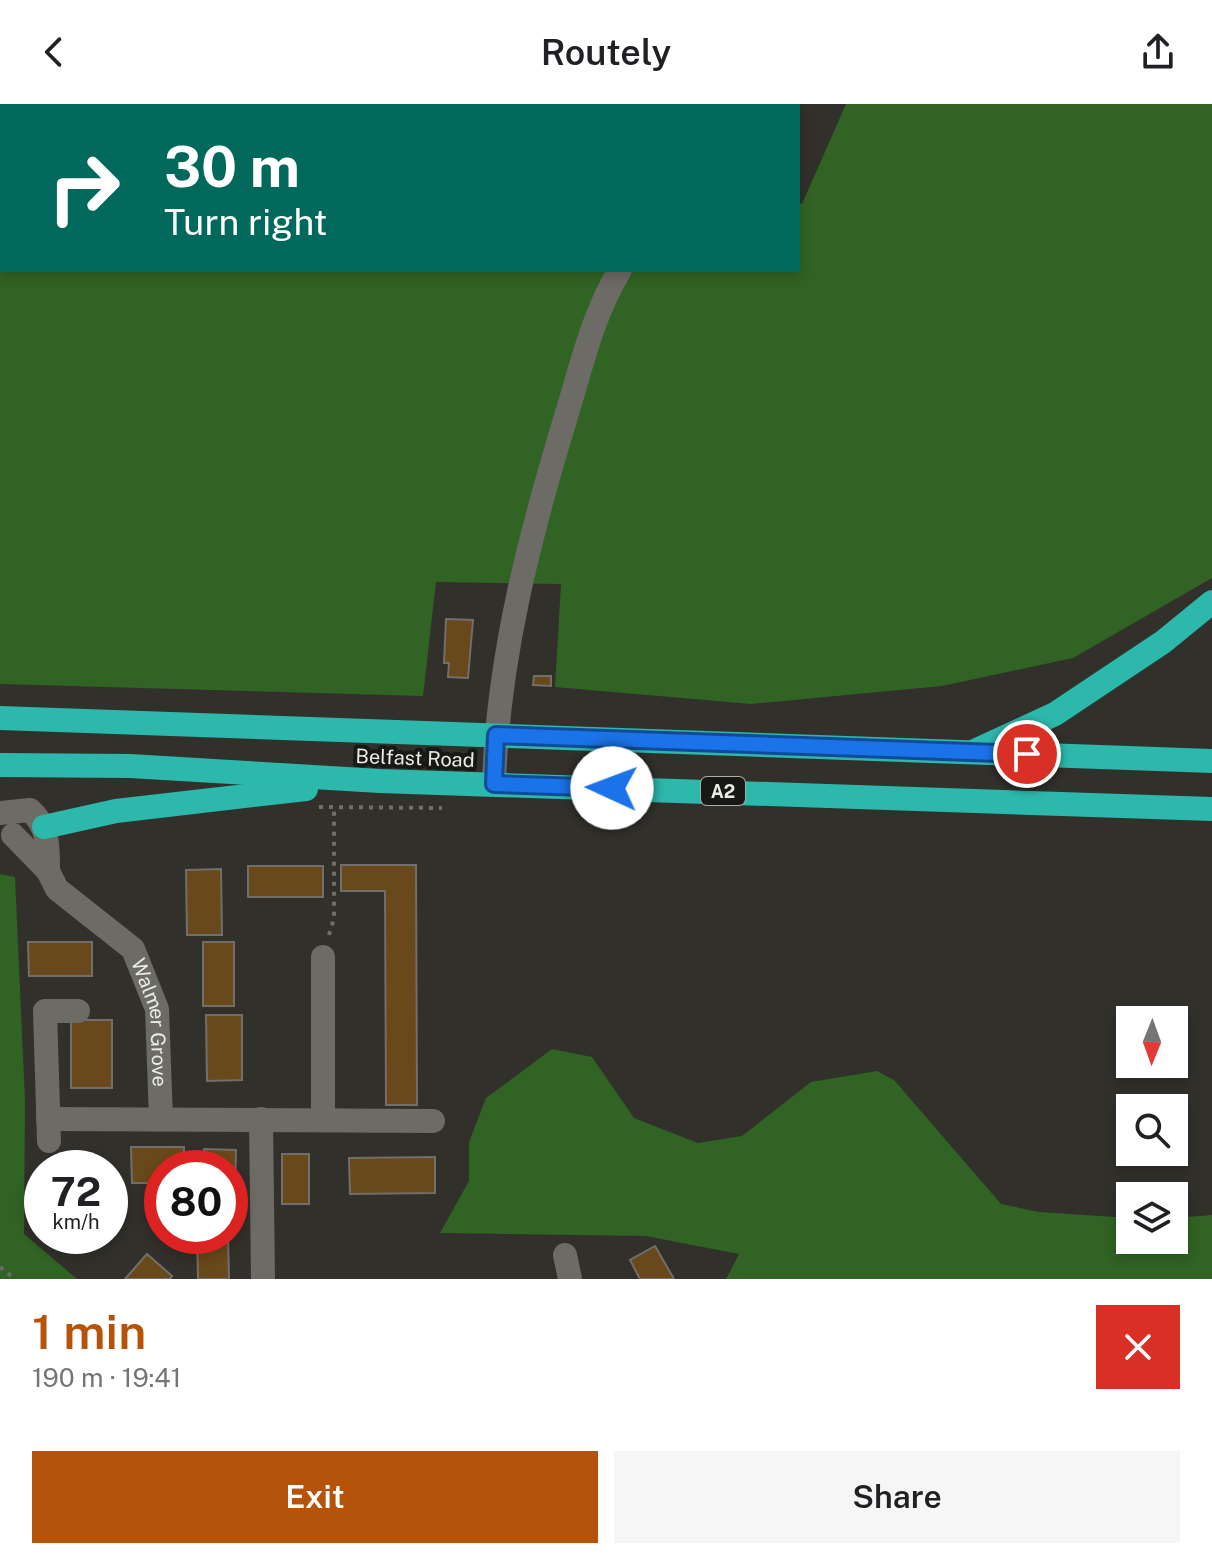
<!DOCTYPE html>
<html lang="en">
<head>
<meta charset="utf-8">
<style>
  body { margin:0; font-family:"Public Sans",sans-serif; background:#f6f6f6; color:#202124; height:100vh; display:flex; flex-direction:column; font-size:30px; white-space:nowrap }
  * { box-sizing:border-box; margin:0 }
  p { font-size:26px; color:#757577 }
  .icon { flex:none; width:44px; height:44px; fill:none; stroke:currentColor; stroke-width:2; stroke-linecap:round; stroke-linejoin:round }
  .map { position:relative; height:1175px; overflow:hidden }
  .drawer { display:flex; flex-direction:column; background:#fff; flex:1 }
  .drawer>* { flex:none }
  .top-card { position:absolute; left:0px; top:0px; width:800px; height:168px; box-shadow:0 4px 12px #0003; background:#00695c; color:#fff; overflow:hidden }
  .needle { width:52px; rotate:181deg }
  .controls { position:absolute; left:1116px; top:902px; display:grid; gap:16px }
  .controls a { display:grid; place-items:center; width:72px; height:72px; border-radius:0px; background:#fff; box-shadow:0 4px 12px #0003; font-size:40px }
  .speed { position:absolute; left:24px; top:1046px; display:flex; gap:16px; font-size:40px; font-weight:700; text-align:center }
  .speed>* { display:grid; place-content:center; width:104px; height:104px; border-radius:50%; background:#fff; box-shadow:0 4px 12px #0003; line-height:1 }
  .speed small { font-size:20px; font-weight:400 }
  .speed .limit { border:12px solid #d22; background:#fff; color:#111 }
  .pin { position:absolute; display:grid; place-items:center; width:68px; height:68px; color:#fff; margin:-34px; border:4px solid #fff; border-radius:50%; box-shadow:0 2px 8px #0007 }
  .me { position:absolute; width:88px; margin:-44px; rotate:272deg; stroke-linejoin:round; filter:drop-shadow(0 0 6px #0008) }
  .turn { display:flex; align-items:center; gap:28px; height:168px; padding:0 32px; font-size:36px }
  .turn .icon { width:104px; height:104px; stroke-width:2.5 }
  .turn b { display:block; font-size:56px; line-height:68px }
  .round { display:grid; place-items:center; flex:none; width:84px; height:84px; border-radius:0px; background:#f6f6f6 }
  .summary { display:flex; align-items:center; justify-content:space-between; height:136px; padding:0 32px }
  h1 { font-size:48px; font-weight:600; line-height:60px; color:#b45309 }
  .button { display:flex; gap:16px; margin-top:auto; padding:16px 32px }
  .button a { flex:1; height:92px; border-radius:0px; background:#b45309; color:#fff; font-size:32px; font-weight:600; line-height:92px; text-align:center }
  .button a+a { background:#f6f6f6; color:#202124 }
  header { display:flex; justify-content:space-between; align-items:center; height:104px; padding:0 32px; background:#fff; font-size:36px; font-weight:600 }
  .map>svg:first-child { display:block }
</style>
</head>
<body>
<header><svg class="icon" aria-label="back" viewBox="0 0 24 24"><path d="M15 5l-7 7 7 7"/></svg>Routely<svg class="icon" aria-label="share" viewBox="0 0 24 24"><path d="M12 15V3M7 8l5-5 5 5M5 13v7h14v-7"/></svg></header>
<div class="map">
<svg width="1212" height="1175" viewBox="0 0 1212 1175">
  <rect width="100%" height="100%" fill="#31302b"/>
  <!-- green -->
  <g fill="#316324">
    <polygon points="0,0 536,2 2,2 2,166 798,166 798,99 802,100 846,0 1212,0 1212,474 1073,554 942,582 751,600 555,583 561,480 436,478 423,592 0,580"/>
    <polygon points="0,770 15,773 25,997 24,1130 77,1175 0,1175"/>
    <polygon points="552,945 592,953 634,1014 698,1039 742,1032 811,978 877,967 894,976 1001,1100 1039,1108 1130,1114 1130,1136 1174,1136 1174,1114 1212,1111 1212,1175 726,1175 739,1150 646,1132 440,1129 469,1077 469,1038 486,994"/>
  </g>
  <!-- building -->
  <g fill="#69481b" stroke="#726e6a" stroke-width="2">
    <polygon points="446,515 473,516 468,574 448,573 449,559 444,559"/>
    <polygon points="534,572 551,572 551,582 533,581"/>
    <polygon points="341,761 416,761 417,1001 386,1001 385,787 341,787"/>
    <rect x="248" y="762" width="75" height="31"/>
    <polygon points="221,765 222,831 187,831 186,766"/>
    <polygon points="28,838 92,838 92,872 29,872"/>
    <rect x="203" y="838" width="31" height="64"/>
    <polygon points="206,911 242,911 242,976 207,977"/>
    <rect x="71" y="916" width="41" height="68"/>
    <polygon points="131,1043 184,1043 184,1064 162,1064 162,1079 132,1079"/>
    <polygon points="204,1045 236,1046 235,1088 230,1088 230,1064 203,1064"/>
    <rect x="282" y="1050" width="27" height="50"/>
    <polygon points="435,1053 435,1089 350,1090 349,1054"/>
    <rect x="35" y="1071" width="7" height="35"/>
    <polygon points="197,1132 228,1132 229,1175 198,1175"/>
    <polygon points="655,1142 674,1175 640,1175 630,1156"/>
    <polygon points="147,1150 172,1172 170,1175 125,1175"/>
  </g>
  <g fill="none" stroke-linecap="round" stroke-linejoin="round">
    <!-- path -->
    <g stroke="#6f6e6a" stroke-width="4" stroke-dasharray="4 6" stroke-linecap="butt">
      <polyline points="28,0 40,2"/>
      <polyline points="472,0 480,2"/>
      <polyline points="605,0 607,2"/>
      <polyline points="87,2 91,0"/>
      <polyline points="319,703 442,704"/>
      <polyline points="329,831 334,814 334,703"/>
      <polyline points="0,1163 15,1175"/>
    </g>
    <!-- minor -->
    <g stroke="#6c6b65" stroke-width="24">
      <polyline points="757,2 760,0"/>
      <path d="M494,680C498,552 530,431 567,309C582,260 593,210 620,166"/>
      <path d="M0,709L30,706C49,723 48,743 48,767"/>
      <path id="s1" d="M13,731L48,767L57,785L133,845L157,905L161,1015"/>
      <polyline points="48,1015 433,1017"/>
      <polyline points="261,1015 263,1175"/>
      <polyline points="323,1015 323,853"/>
      <polyline points="49,1037 45,907 78,907"/>
      <polyline points="565,1151 570,1175"/>
    </g>
    <!-- highway -->
    <g stroke="#2cb9ac" stroke-width="24">
      <polyline points="0,614 1212,657"/>
      <polyline points="977,646 1055,610 1163,538 1212,498"/>
      <polyline points="0,661 130,662 380,677 1212,705"/>
      <polyline points="44,723 116,707 306,685"/>
    </g>
  </g>
  <g fill="none" stroke-linecap="round" stroke-linejoin="round">
    <defs>
      <polyline id="route" points="612,684 494,680 496,631 1027,650"/>
    </defs>
    <!-- route casing -->
    <use href="#route" stroke="#114b97" stroke-width="20"/>
    <!-- route -->
    <use href="#route" stroke="#1a73e8" stroke-width="14"/>
  </g>
  <g text-anchor="middle" dominant-baseline="central" stroke-width="8" stroke-linejoin="round" paint-order="stroke">
    <!-- shield labels -->
    <rect fill="#181816" stroke="#acaca9" stroke-width="2" x="701" y="673" width="44" height="28" rx="6"/>
    <g font-size="18" font-weight="bold" fill="#ebebe8">
      <text x="723" y="687">A2</text>
    </g>
    <!-- street labels -->
    <g font-size="20" fill="#ebebe8" stroke="#181816">
      <text transform="translate(415 654) rotate(2)">Belfast Road</text>
      <text stroke="none"><textPath href="#s1" startOffset="244">Walmer Grove</textPath></text>
    </g>
  </g>
</svg>
<div class="controls">
<a><svg class="needle" viewBox="-14 -14 28 28"><path d="M0-13l5 13h-10z" fill="#e53935"/><path d="M0 13l5-13h-10z" fill="#757577"/></svg></a>
<a><svg class="icon" aria-label="search" viewBox="0 0 24 24"><circle cx="10" cy="10" r="6"/><path d="M15 15l6 6"/></svg></a>
<a><svg class="icon" aria-label="layers" viewBox="0 0 24 24"><path d="M12 4l9 5-9 5-9-5zM3 14l9 5 9-5"/></svg></a>
</div>
<div class="speed"><div>72<small>km/h</small></div><div class="limit">80</div></div>
<div class="pin" style="left:1027px;top:650px;background:#d93025"><svg class="icon" aria-label="arrive" viewBox="0 0 24 24"><path d="M6 21V4h12l-3 4 3 4H6"/></svg></div>
<svg class="me" style="left:612px;top:684px" viewBox="-20 -20 40 40"><circle r="19" fill="#fff"/><path d="M0-13L10 11 0 6-10 11z" fill="#1a73e8"/></svg>
<div class="top-card">
<div class="turn"><svg class="icon" aria-label="right" viewBox="0 0 24 24"><path d="M7 20v-9h11M14 6l5 5-5 5"/></svg><div><b>30 m</b>Turn right</div></div>
</div>
</div>
<section class="drawer">
<div class="summary"><div><h1>1 min</h1><p>190 m · 19:41</p></div><a class="round" style="background:#d93025;color:#fff"><svg class="icon" aria-label="close" viewBox="0 0 24 24"><path d="M6 6l12 12M18 6L6 18"/></svg></a></div>
<div class="button"><a>Exit</a><a>Share</a></div>
</section>
</body>
</html>
